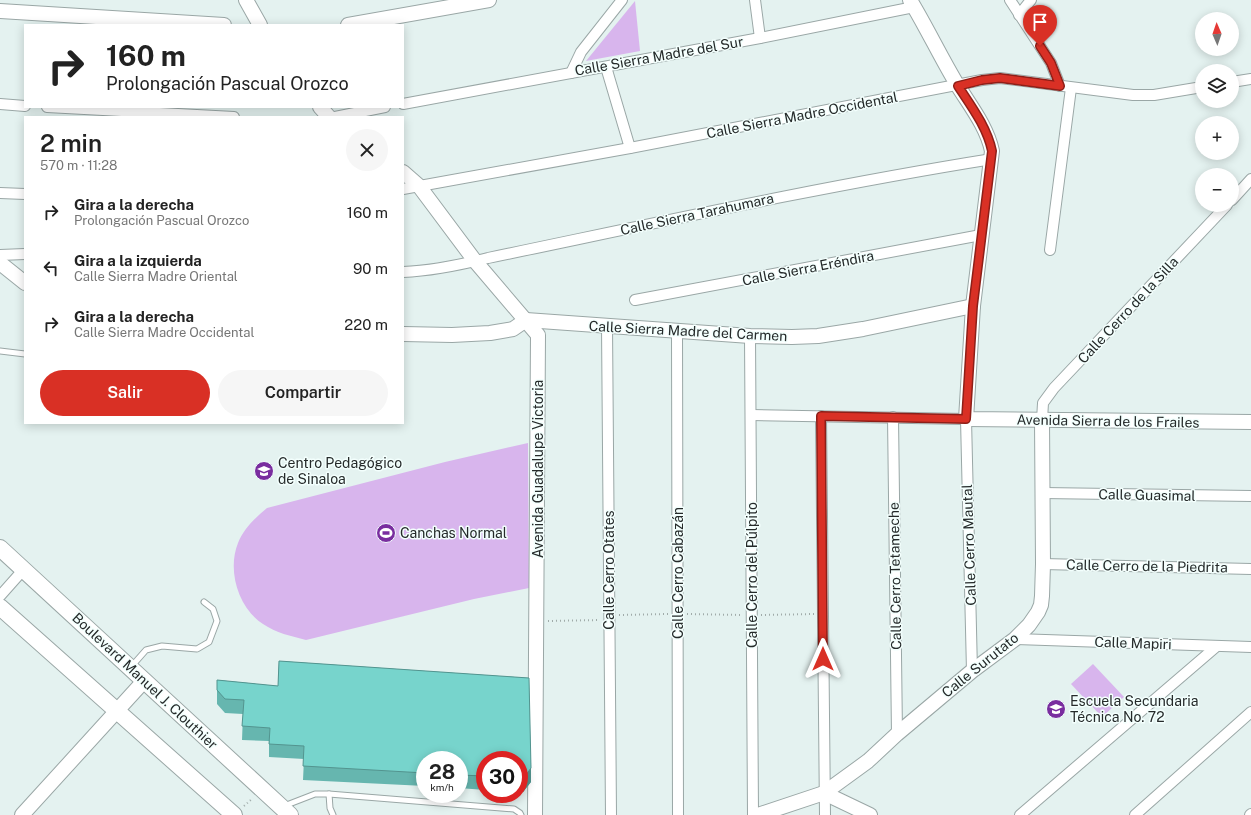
<!DOCTYPE html>
<html lang="es">
<head>
<meta charset="utf-8">
<style>
  body { margin:0; font-family:"Public Sans",sans-serif; background:#f6f6f6; color:#222; height:100vh; display:flex; flex-direction:column; font-size:15px; white-space:nowrap }
  * { box-sizing:border-box; margin:0 }
  p { font-size:13px; color:#767676 }
  .icon { flex:none; width:22px; height:22px; fill:none; stroke:currentColor; stroke-width:2; stroke-linecap:round; stroke-linejoin:round }
  .map { position:relative; flex:1; overflow:hidden }
  .side { position:absolute; left:24px; top:116px; width:380px; height:308px; display:flex; flex-direction:column; background:#fff; border-radius:0px; box-shadow:0 2px 10px #0003 }
  .side>* { flex:none }
  .hud { position:absolute; left:24px; top:24px; width:380px; height:84px; border-radius:0px; box-shadow:0 2px 10px #0003; background:#fff; color:#222; overflow:hidden }
  .needle { width:26px; rotate:358deg }
  .fabs { position:absolute; left:1195px; top:12px; display:grid; gap:8px }
  .fabs a { display:grid; place-items:center; width:44px; height:44px; border-radius:50%; background:#fff; box-shadow:0 2px 10px #0003; font-size:20px }
  .speed { position:absolute; left:416px; top:751px; display:flex; gap:8px; font-size:20px; font-weight:700; text-align:center }
  .speed>* { display:grid; place-content:center; width:52px; height:52px; border-radius:50%; background:#fff; box-shadow:0 2px 10px #0003; line-height:1 }
  .speed small { font-size:10px; font-weight:400 }
  .speed .limit { border:6px solid #d22; background:#fff; color:#111 }
  .pin { position:absolute; display:grid; place-items:center; width:34px; height:34px; color:#fff; margin:-41px -17px; border-radius:50% 50% 50% 0; rotate:-45deg; box-shadow:0 0 4px #0007 }
  .pin .icon { rotate:45deg }
  .me { position:absolute; width:44px; margin:-22px; rotate:0deg; stroke-linejoin:round; filter:drop-shadow(0 0 3px #0008) }
  .turn { display:flex; align-items:center; gap:14px; height:84px; padding:0 16px; font-size:18px }
  .turn .icon { width:52px; height:52px; stroke-width:2.5 }
  .turn b { display:block; font-size:28px; line-height:34px }
  .round { display:grid; place-items:center; flex:none; width:42px; height:42px; border-radius:21px; background:#f6f6f6 }
  .overview { display:flex; align-items:center; justify-content:space-between; height:68px; padding:0 16px }
  h1 { font-size:24px; font-weight:600; line-height:30px }
  .primary-button { display:flex; gap:8px; margin-top:auto; padding:8px 16px }
  .primary-button a { flex:1; height:46px; border-radius:24px; background:#d93025; color:#fff; font-size:16px; font-weight:600; line-height:46px; text-align:center }
  .primary-button a+a { background:#f6f6f6; color:#222 }
  ul { padding:0; list-style:none }
  li { display:flex; align-items:center; gap:12px; height:56px; padding:0 16px }
  li div { flex:1 }
  li b { display:block; font-size:15px }
  li em { font-style:normal }
  .map>svg:first-child { display:block }
</style>
</head>
<body>
<div class="map">
<svg width="1251" height="815" viewBox="0 0 1251 815">
  <rect width="100%" height="100%" fill="#e4f2f0"/>
  <!-- green -->
  <g fill="#d8b5ed">
    <polygon points="635,1 640,51 586,61"/>
    <path d="M528,443L529,588L474,599L306,640C291,636 276,633 263,624C238,608 227,570 238,543C244,528 255,518 267,508L445,462Z"/>
    <polygon points="1093,664 1124,697 1102,717 1071,684"/>
  </g>
  <g fill="none" stroke-linecap="round" stroke-linejoin="round">
    <defs>
      <g id="lane">
        <polyline points="0,351 25,354"/>
        <polyline points="131,667 146,650 162,646 197,649 209,642 217,621 213,609 204,602"/>
        <polyline points="329,794 330,808 333,815"/>
        <polyline points="284,806 315,794 329,794 514,809 520,813 521,815"/>
      </g>
      <g id="street">
        <polyline points="755,0 760,38"/>
        <polyline points="1010,0 1051,63 1060,86"/>
        <polyline points="1019,15 1031,0"/>
        <polyline points="606,67 630,148"/>
        <polyline points="571,73 581,52 622,0"/>
        <polyline points="1232,82 1251,79"/>
        <polyline points="0,104 25,106"/>
        <polyline points="403,104 760,38 914,7"/>
        <polyline points="47,107 234,117"/>
        <polyline points="335,117 385,107"/>
        <polyline points="403,189 630,148 982,80 1000,78 1133,95 1154,95 1202,87"/>
        <polyline points="0,193 25,194"/>
        <polyline points="1232,200 1251,179"/>
        <polyline points="1050,250 1071,88"/>
        <polyline points="0,255 25,254"/>
        <path d="M403,272C432,271 460,265 488,258C656,223 823,186 992,159"/>
        <polyline points="635,300 981,235"/>
        <polyline points="607,326 611,815"/>
        <polyline points="677,331 678,815"/>
        <polyline points="750,336 753,815"/>
        <polyline points="751,415 966,419 972,671"/>
        <polyline points="821,416 825,815"/>
        <polyline points="893,417 897,734"/>
        <polyline points="1042,420 1043,403 1054,388 1227,205"/>
        <polyline points="1043,493 1251,496"/>
        <polyline points="1043,564 1251,569"/>
        <polyline points="0,596 24,569"/>
        <polyline points="1015,639 1251,647"/>
        <polyline points="1020,815 1217,646"/>
        <polyline points="1135,815 1251,712"/>
        <polyline points="1250,815 1251,814"/>
      </g>
      <g id="secondary">
        <polyline points="246,0 260,25"/>
        <path d="M910,0C927,28 941,58 958,86C971,107 987,127 992,151L973,306L966,419L1251,422"/>
        <polyline points="0,11 224,25"/>
        <polyline points="348,25 489,0"/>
        <polyline points="320,107 329,117"/>
        <polyline points="403,172 419,186 475,261 538,335 535,815"/>
        <polyline points="0,263 25,283"/>
        <polyline points="403,334 452,335 490,333 513,329 526,320 750,336 792,337 818,336 863,329 973,306"/>
        <polyline points="824,793 870,815"/>
        <polyline points="22,815 144,681"/>
        <polyline points="758,815 824,793 868,761 897,734 972,671 1015,639 1029,625 1038,612 1041,605 1042,596 1043,564 1042,420"/>
      </g>
      <g id="primary">
        <polyline points="0,548 290,815"/>
        <polyline points="0,607 234,815"/>
      </g>
    </defs>
    <!-- lane casing -->
    <use href="#lane" stroke="#9aa7a6" stroke-width="7"/>
    <!-- street casing -->
    <use href="#street" stroke="#9aa7a6" stroke-width="12"/>
    <!-- secondary casing -->
    <use href="#secondary" stroke="#9aa7a6" stroke-width="16"/>
    <!-- primary casing -->
    <use href="#primary" stroke="#9aa7a6" stroke-width="18"/>
    <!-- path -->
    <g stroke="#a0aba9" stroke-width="2" stroke-dasharray="1 3" stroke-linecap="butt">
      <polyline points="687,614 742,615"/>
      <polyline points="619,615 668,614"/>
      <polyline points="761,615 814,614"/>
      <polyline points="548,621 600,620"/>
      <polyline points="244,806 253,798"/>
    </g>
    <!-- lane -->
    <use href="#lane" stroke="#fff" stroke-width="5"/>
    <!-- street -->
    <use href="#street" stroke="#fff" stroke-width="10"/>
    <!-- secondary -->
    <use href="#secondary" stroke="#fff" stroke-width="14"/>
    <!-- primary -->
    <use href="#primary" stroke="#fff" stroke-width="16"/>
  </g>
  <!-- wall -->
  <polygon fill="#66b6af" points="279,661 529,678 531,782 523,792 519,792 519,760 485,760 485,790 459,788 459,760 425,760 425,786 303,780 304,759 269,757 269,741 242,740 243,714 225,713 217,704 217,680 278,686"/>
  <!-- shaded-wall -->
  <polygon fill="#53948f" points="531,768 531,782 523,792 523,779"/>
  <!-- building -->
  <polygon fill="#77d4cc" stroke="#53948f" points="279,661 529,678 531,768 523,779 519,778 519,760 485,760 485,776 459,775 459,760 425,760 425,773 303,766 304,746 269,744 270,728 242,726 244,700 225,699 217,690 217,680 278,686"/>
  <g fill="none" stroke-linecap="round" stroke-linejoin="round">
    <defs>
      <path id="route" d="M823,659L821,416L966,419L973,306L992,151C987,127 971,106 958,86L982,80L1000,78L1060,86L1051,63L1040,46"/>
    </defs>
    <!-- route casing -->
    <use href="#route" stroke="#8d1f18" stroke-width="10"/>
    <!-- route -->
    <use href="#route" stroke="#d93025" stroke-width="7"/>
  </g>
  <!-- icons -->
  <defs>
    <symbol id="university-disc" viewBox="-11 -11 22 22"><circle r="9.5" fill="#792d9f" stroke="#f3fffd"/><path d="M0-5L7-2L0 1L-7-2ZM-4 1L0 2.5L4 1V4Q0 6-4 4Z" fill="#fff"/></symbol>
    <symbol id="stadium-disc" viewBox="-11 -11 22 22"><circle r="9.5" fill="#792d9f" stroke="#f3fffd"/><path d="M0-5a6.5 5 0 1 0 0 10a6.5 5 0 1 0 0-10ZM-3.5-1.8h7v3.6h-7Z" fill="#fff"/></symbol>
    <symbol id="school-disc" viewBox="-11 -11 22 22"><circle r="9.5" fill="#792d9f" stroke="#f3fffd"/><path d="M0-5L7-2L0 1L-7-2ZM-4 1L0 2.5L4 1V4Q0 6-4 4Z" fill="#fff"/></symbol>
  </defs>
  <g fill-rule="evenodd">
    <use href="#university-disc" x="253" y="460" width="22" height="22"/>
    <use href="#stadium-disc" x="375" y="522" width="22" height="22"/>
    <use href="#school-disc" x="1045" y="698" width="22" height="22"/>
  </g>
  <g text-anchor="middle" dominant-baseline="central" stroke-width="3" stroke-linejoin="round" paint-order="stroke">
    <!-- street labels -->
    <g font-size="14" fill="#252a2a" stroke="#f3fffd">
      <text transform="translate(659 56) rotate(-10)">Calle Sierra Madre del Sur</text>
      <text transform="translate(802 115) rotate(-11)">Calle Sierra Madre Occidental</text>
      <text transform="translate(697 214) rotate(-12)">Calle Sierra Tarahumara</text>
      <text transform="translate(808 268) rotate(-11)">Calle Sierra Eréndira</text>
      <text transform="translate(1128 310) rotate(-47)">Calle Cerro de la Silla</text>
      <text transform="translate(688 331) rotate(3)">Calle Sierra Madre del Carmen</text>
      <text transform="translate(1108 421) rotate(1)">Avenida Sierra de los Frailes</text>
      <text transform="translate(538 469) rotate(-90)">Avenida Guadalupe Victoria</text>
      <text transform="translate(1147 495) rotate(1)">Calle Guasimal</text>
      <text transform="translate(969 545) rotate(-92)">Calle Cerro Mautal</text>
      <text transform="translate(1147 566) rotate(1)">Calle Cerro de la Piedrita</text>
      <text transform="translate(609 570) rotate(-90)">Calle Cerro Otates</text>
      <text transform="translate(678 573) rotate(-90)">Calle Cerro Cabazán</text>
      <text transform="translate(752 575) rotate(-90)">Calle Cerro del Púlpito</text>
      <text transform="translate(895 576) rotate(-91)">Calle Cerro Tetameche</text>
      <text transform="translate(1133 643) rotate(2)">Calle Mapiri</text>
      <text transform="translate(980 665) rotate(-39)">Calle Surutato</text>
      <text transform="translate(145 681) rotate(43)">Boulevard Manuel J. Clouthier</text>
    </g>
    <!-- poi labels -->
    <g font-size="14" fill="#252a2a" stroke="#f3fffd" text-anchor="start">
      <text x="278" y="463">Centro Pedagógico<tspan x="278" dy="16">de Sinaloa</tspan></text>
      <text x="400" y="533">Canchas Normal</text>
      <text x="1070" y="701">Escuela Secundaria<tspan x="1070" dy="16">Técnica No. 72</tspan></text>
    </g>
  </g>
</svg>
<div class="fabs">
<a><svg class="needle" viewBox="-14 -14 28 28"><path d="M0-13l5 13h-10z" fill="#e53935"/><path d="M0 13l5-13h-10z" fill="#767676"/></svg></a>
<a><svg class="icon" aria-label="layers" viewBox="0 0 24 24"><path d="M12 4l9 5-9 5-9-5zM3 14l9 5 9-5"/></svg></a>
<a>+</a>
<a>−</a>
</div>
<div class="speed"><div>28<small>km/h</small></div><div class="limit">30</div></div>
<div class="pin" style="left:1040px;top:46px;background:#d93025"><svg class="icon" aria-label="arrive" viewBox="0 0 24 24"><path d="M6 21V4h12l-3 4 3 4H6"/></svg></div>
<svg class="me" style="left:823px;top:659px" viewBox="-20 -20 40 40"><path d="M0-17L14 15 0 8-14 15z" fill="#d93025" stroke="#fff" stroke-width="4"/></svg>
<div class="hud">
<div class="turn"><svg class="icon" aria-label="right" viewBox="0 0 24 24"><path d="M7 20v-9h11M14 6l5 5-5 5"/></svg><div><b>160 m</b>Prolongación Pascual Orozco</div></div>
</div>
<section class="side">
<div class="overview"><div><h1>2 min</h1><p>570 m · 11:28</p></div><a class="round"><svg class="icon" aria-label="close" viewBox="0 0 24 24"><path d="M6 6l12 12M18 6L6 18"/></svg></a></div>
<ul>
<li><svg class="icon" aria-label="right" viewBox="0 0 24 24"><path d="M7 20v-9h11M14 6l5 5-5 5"/></svg><div><b>Gira a la derecha</b><p>Prolongación Pascual Orozco</p></div><em>160 m</em></li>
<li><svg class="icon" aria-label="left" viewBox="0 0 24 24"><path d="M17 20v-9H6M10 6l-5 5 5 5"/></svg><div><b>Gira a la izquierda</b><p>Calle Sierra Madre Oriental</p></div><em>90 m</em></li>
<li><svg class="icon" aria-label="right" viewBox="0 0 24 24"><path d="M7 20v-9h11M14 6l5 5-5 5"/></svg><div><b>Gira a la derecha</b><p>Calle Sierra Madre Occidental</p></div><em>220 m</em></li>
</ul>
<div class="primary-button"><a>Salir</a><a>Compartir</a></div>
</section>
</div>
</body>
</html>
